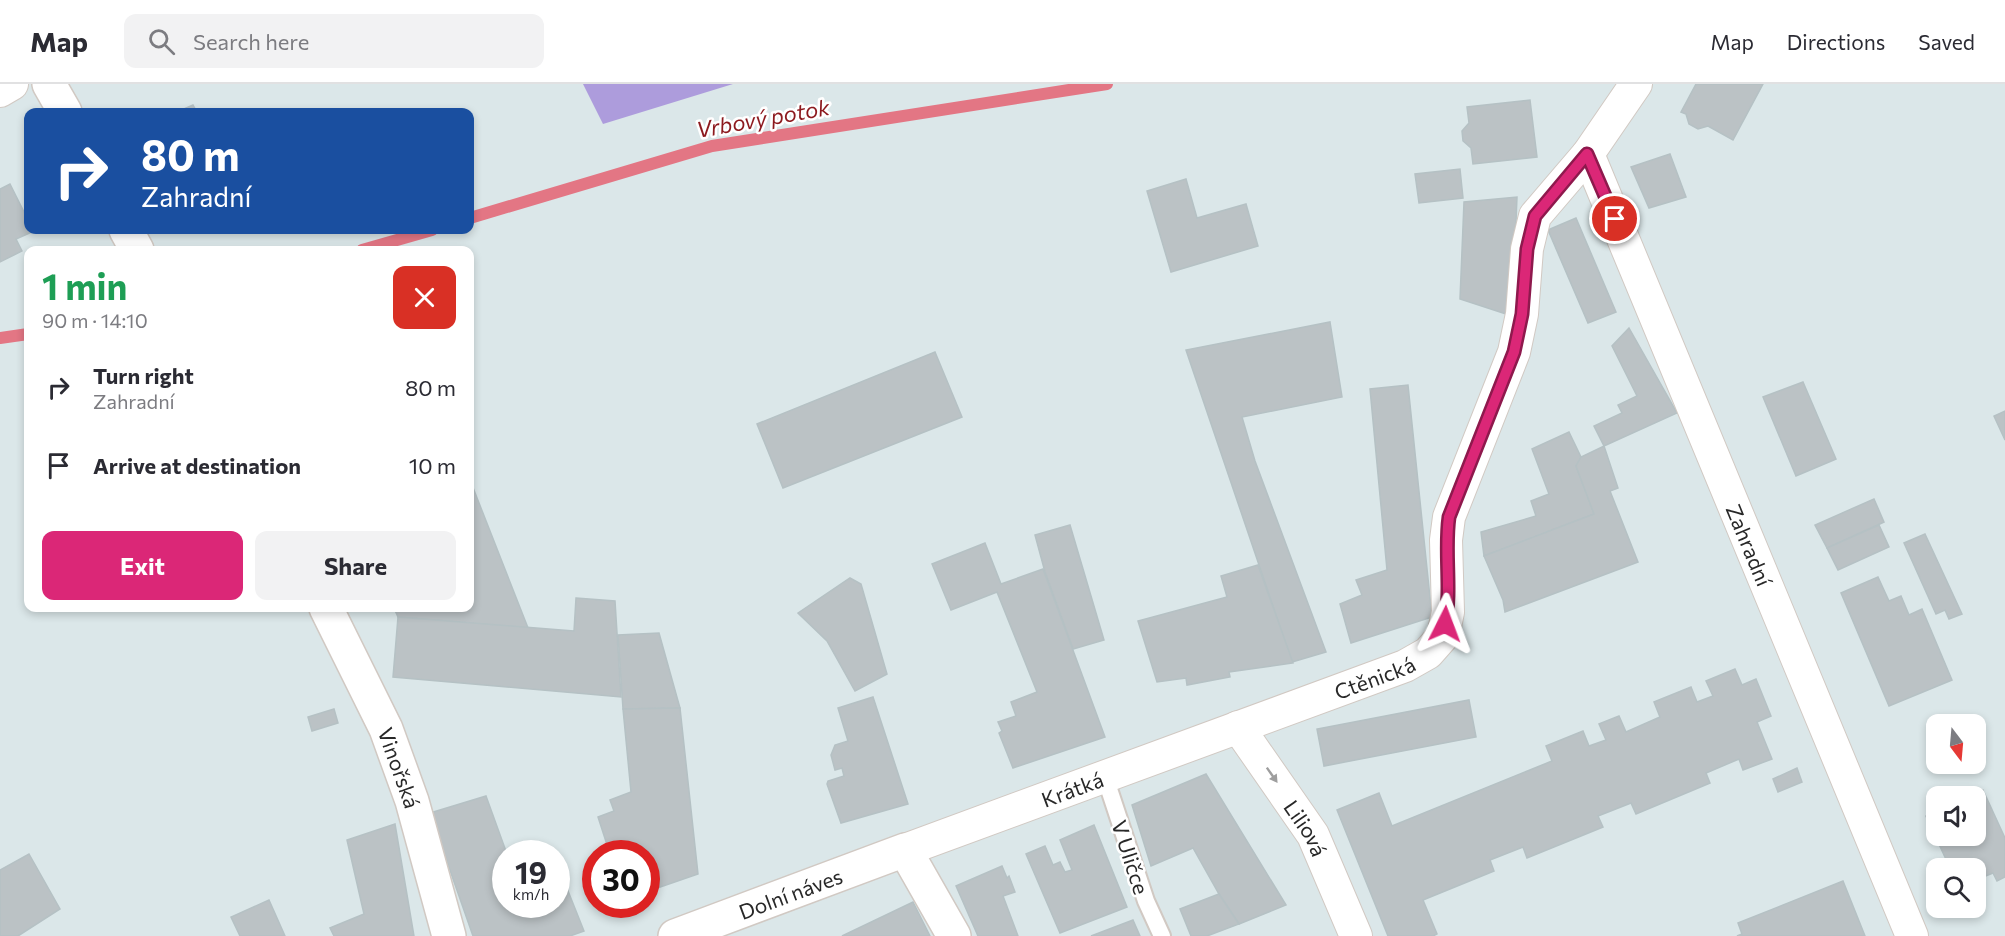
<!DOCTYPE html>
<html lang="en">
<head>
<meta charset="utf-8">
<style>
  body { margin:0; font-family:Commissioner,sans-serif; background:#f2f2f3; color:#2b2b33; height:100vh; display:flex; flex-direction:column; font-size:22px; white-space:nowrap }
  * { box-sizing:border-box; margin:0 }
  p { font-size:20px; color:#7c7c81 }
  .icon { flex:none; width:33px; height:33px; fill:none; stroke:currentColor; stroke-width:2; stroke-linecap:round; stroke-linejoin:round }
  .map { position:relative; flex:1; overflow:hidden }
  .drawer { position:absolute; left:24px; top:162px; width:450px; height:366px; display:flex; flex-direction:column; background:#fff; border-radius:12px; box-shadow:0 3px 9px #0003 }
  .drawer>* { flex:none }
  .hud { position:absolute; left:24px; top:24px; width:450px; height:126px; border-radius:12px; box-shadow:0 3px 9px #0003; background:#1a4fa0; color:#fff; overflow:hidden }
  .needle { width:39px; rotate:164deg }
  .controls { position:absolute; left:1926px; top:630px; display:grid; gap:12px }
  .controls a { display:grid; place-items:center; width:60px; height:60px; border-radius:12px; background:#fff; box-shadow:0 3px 9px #0003; font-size:30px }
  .speed { position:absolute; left:492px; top:756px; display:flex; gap:12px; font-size:30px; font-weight:700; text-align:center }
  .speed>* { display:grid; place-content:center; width:78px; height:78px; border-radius:50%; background:#fff; box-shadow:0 3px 9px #0003; line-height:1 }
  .speed small { font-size:15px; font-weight:400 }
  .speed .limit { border:9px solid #d22; background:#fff; color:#111 }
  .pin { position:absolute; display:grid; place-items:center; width:51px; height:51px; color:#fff; margin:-26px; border:3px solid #fff; border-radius:50%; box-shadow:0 2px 6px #0007 }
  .me { position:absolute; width:66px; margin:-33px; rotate:3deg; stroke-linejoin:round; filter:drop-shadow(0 0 4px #0008) }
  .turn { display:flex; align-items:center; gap:21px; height:126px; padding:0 18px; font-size:27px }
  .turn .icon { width:78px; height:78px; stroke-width:2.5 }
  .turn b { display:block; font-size:42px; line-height:51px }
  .round { display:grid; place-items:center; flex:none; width:63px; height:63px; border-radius:12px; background:#f2f2f3 }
  .head { display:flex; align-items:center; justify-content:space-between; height:102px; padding:0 18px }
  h1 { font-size:36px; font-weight:700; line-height:45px; color:#1e9e55 }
  .primary-button { display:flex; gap:12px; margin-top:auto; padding:12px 18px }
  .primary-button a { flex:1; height:69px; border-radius:12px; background:#db2777; color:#fff; font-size:24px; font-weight:700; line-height:69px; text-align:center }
  .primary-button a+a { background:#f2f2f3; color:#2b2b33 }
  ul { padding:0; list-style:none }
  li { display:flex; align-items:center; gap:18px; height:78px; padding:0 18px }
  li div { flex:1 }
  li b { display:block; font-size:22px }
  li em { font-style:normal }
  header { display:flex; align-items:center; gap:36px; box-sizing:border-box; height:84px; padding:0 30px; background:#fff; border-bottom:2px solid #e1e1e2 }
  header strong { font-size:28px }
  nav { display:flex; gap:33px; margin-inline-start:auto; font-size:21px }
  .search { width:420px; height:54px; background:#f2f2f3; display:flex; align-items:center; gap:15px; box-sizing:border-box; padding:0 21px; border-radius:12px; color:#7c7c81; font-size:22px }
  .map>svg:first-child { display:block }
</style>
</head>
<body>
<header>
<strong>Map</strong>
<div class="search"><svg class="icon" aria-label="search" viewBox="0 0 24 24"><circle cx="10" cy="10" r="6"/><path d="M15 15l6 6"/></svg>Search here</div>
<nav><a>Map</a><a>Directions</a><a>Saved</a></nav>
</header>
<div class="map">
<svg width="2005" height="852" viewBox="0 0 2005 852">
  <rect width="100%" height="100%" fill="#dbe7e9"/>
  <!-- green -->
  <polygon fill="#ad9cdc" points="583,0 733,0 603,40"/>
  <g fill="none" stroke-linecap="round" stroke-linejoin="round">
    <!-- stream -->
    <g stroke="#e37684" stroke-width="12">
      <polyline points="470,134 712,62 1107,0"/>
      <polyline points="362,166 432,146"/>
      <polyline points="0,254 28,250"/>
    </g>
  </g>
  <!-- building -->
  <g fill="#bbc2c5" stroke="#b5c1c4" stroke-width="1.5">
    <polygon points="1696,0 1763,0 1733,56 1708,42 1698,45 1689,40 1686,30 1681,28"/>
    <polygon points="1530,16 1537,73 1473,80 1471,64 1463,57 1462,47 1469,39 1467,23"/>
    <polygon points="193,21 197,28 177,28"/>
    <polygon points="1670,70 1686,113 1649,124 1631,83"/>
    <polygon points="1460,85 1463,114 1419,119 1415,90"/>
    <polygon points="1186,95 1197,134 1246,120 1258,162 1171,188 1147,107"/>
    <polygon points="10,100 28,136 28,146 34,147 16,155 22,167 0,178 0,105"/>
    <polygon points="1517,113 1512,232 1460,215 1464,118"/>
    <polygon points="1576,134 1616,228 1588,239 1548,146"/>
    <polygon points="1330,238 1342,313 1242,333 1255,377 1326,568 1292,578 1186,266"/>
    <polygon points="1629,244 1677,329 1604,362 1594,342 1622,329 1618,321 1637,312 1612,262"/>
    <polygon points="935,268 962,333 783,404 757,340"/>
    <polygon points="1803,298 1836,375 1796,392 1763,313"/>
    <polygon points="1408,301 1432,533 1351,559 1340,520 1362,511 1356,496 1387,486 1370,305"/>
    <polygon points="2005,327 2005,356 1994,332"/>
    <polygon points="1569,348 1581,373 1576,382 1594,430 1484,472 1481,448 1536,432 1531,417 1549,410 1532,365"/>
    <polygon points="1604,362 1618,404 1610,407 1638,478 1505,528 1503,516 1484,472 1594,430 1576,382 1581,373"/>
    <polygon points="470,396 528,544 398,533 394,524 470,524"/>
    <polygon points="1874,415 1884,438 1827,464 1815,441"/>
    <polygon points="1070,441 1104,556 1073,565 1045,488 1035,451"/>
    <polygon points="1879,441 1889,463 1838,486 1827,464"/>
    <polygon points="1925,450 1962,530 1949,535 1945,526 1936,530 1904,459"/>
    <polygon points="985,459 1001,500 1043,485 1105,653 1013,684 999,649 1002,647 998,638 1016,632 1011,618 1037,608 997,508 951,526 932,480"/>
    <polygon points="1258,481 1293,579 1229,588 1230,593 1187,601 1186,594 1157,598 1138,537 1227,513 1221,492"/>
    <polygon points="1878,493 1889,517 1901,512 1909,531 1922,525 1952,596 1889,622 1841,509"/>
    <polygon points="850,494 861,500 887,590 855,607 827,557 798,529"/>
    <polygon points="576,514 615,517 621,613 393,593 398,533 574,547"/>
    <polygon points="659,549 680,624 623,625 618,551"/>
    <polygon points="1735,585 1742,601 1756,595 1771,632 1757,638 1772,675 1743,686 1739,675 1706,689 1710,699 1636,730 1631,719 1598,732 1603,743 1527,774 1523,763 1490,776 1494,787 1423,816 1437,850 1433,852 1388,852 1337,726 1379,709 1392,742 1552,677 1546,662 1583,647 1589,662 1606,656 1599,640 1619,632 1626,648 1660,633 1654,618 1691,603 1697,618 1713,612 1706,597"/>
    <polygon points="873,613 908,720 841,739 827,700 828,697 844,692 842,684 835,686 831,671 835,661 848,657 838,624"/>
    <polygon points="1469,616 1476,653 1324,682 1317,645"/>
    <polygon points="680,624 698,790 646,808 646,770 610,770 598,733 614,727 610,716 631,708 623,625"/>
    <polygon points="334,625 338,639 312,647 308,633"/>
    <polygon points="1797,684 1802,698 1778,708 1773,695"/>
    <polygon points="1206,690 1286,821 1239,840 1219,810 1193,764 1151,782 1132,721"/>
    <polygon points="1983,706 2005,754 2005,793 1997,797 1993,789 1976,796 1976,784 1950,784 1926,732 1936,727 1936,752 1976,752 1976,712 1968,712"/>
    <polygon points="486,712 507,770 506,820 556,820 556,805 566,802 584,847 570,852 473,852 430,729"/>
    <polygon points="395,740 414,852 334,852 330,844 364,830 347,756"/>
    <polygon points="1094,741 1127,823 1060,849 1026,770 1045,762 1053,781 1060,778 1065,788 1072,786 1060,756"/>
    <polygon points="29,770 60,825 18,852 0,852 0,786"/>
    <polygon points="1002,782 1007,794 1009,792 1015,808 1003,812 1018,852 978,852 956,802"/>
    <polygon points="1843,797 1865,852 1737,852 1742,850 1738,839"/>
    <polygon points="1219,810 1239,840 1207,852 1191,852 1180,825"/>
    <polygon points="269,816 285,852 240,852 231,833"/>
    <polygon points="913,818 930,852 842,852"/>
    <polygon points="1133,836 1140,852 1091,852"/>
  </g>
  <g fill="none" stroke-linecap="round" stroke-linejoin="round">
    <defs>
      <polyline id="lane" points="1105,693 1146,817 1162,852"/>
      <g id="street">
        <polyline points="0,7 12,0"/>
        <path id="s1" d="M1588,70L1912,852"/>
        <path id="s2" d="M1238,643L1313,751L1356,852"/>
        <path id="s3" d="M905,766L1405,582L1428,569L1443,552L1448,528L1446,456L1449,433L1514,268L1522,230L1527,165L1535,132L1588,70L1636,0"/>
      </g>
      <g id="secondary">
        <polyline points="49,0 65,28"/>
        <polyline points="126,146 137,166"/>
        <path id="s4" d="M326,524L386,645L412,717L449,852"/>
        <path id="s5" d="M675,852L905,766L954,852"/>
      </g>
    </defs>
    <!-- lane casing -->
    <use href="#lane" stroke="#d1c9c3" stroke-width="20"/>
    <!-- street casing -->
    <use href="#street" stroke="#d1c9c3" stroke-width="34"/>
    <!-- secondary casing -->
    <use href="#secondary" stroke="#d1c9c3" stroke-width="36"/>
    <!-- lane -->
    <use href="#lane" stroke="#fff" stroke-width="16"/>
    <!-- street -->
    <use href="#street" stroke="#fff" stroke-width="32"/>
    <!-- secondary -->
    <use href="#secondary" stroke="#fff" stroke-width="33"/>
  </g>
  <!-- one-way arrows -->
  <defs><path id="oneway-solid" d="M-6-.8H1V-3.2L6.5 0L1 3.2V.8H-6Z" transform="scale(1.5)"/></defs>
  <use fill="#9e9e9e" href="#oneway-solid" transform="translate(1272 691) rotate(55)"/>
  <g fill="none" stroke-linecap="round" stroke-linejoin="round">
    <defs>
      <path id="route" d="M1445,540C1452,505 1444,468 1449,433L1514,268L1522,230L1527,165L1535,132L1587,70L1615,135"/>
    </defs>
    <!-- route casing -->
    <use href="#route" stroke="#8e194d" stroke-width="15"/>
    <!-- route -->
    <use href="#route" stroke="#db2777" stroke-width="10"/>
  </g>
  <g text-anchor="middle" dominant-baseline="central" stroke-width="5" stroke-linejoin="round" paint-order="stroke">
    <!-- street labels -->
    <g font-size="21" fill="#282828" stroke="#fff">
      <text stroke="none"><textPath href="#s1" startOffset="423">Zahradní</textPath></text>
      <text stroke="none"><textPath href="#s3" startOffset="500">Ctěnická</textPath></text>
      <text stroke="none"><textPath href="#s4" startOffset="176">Vinořská</textPath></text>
      <text stroke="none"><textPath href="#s3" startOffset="178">Krátká</textPath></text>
      <text stroke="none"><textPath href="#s2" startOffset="122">Liliová</textPath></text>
      <text transform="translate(1131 773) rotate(72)">V Uličce</text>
      <text stroke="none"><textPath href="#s5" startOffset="123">Dolní náves</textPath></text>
    </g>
    <!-- water labels -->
    <g font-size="22" font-style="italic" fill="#8c191e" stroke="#fff">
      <text transform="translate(763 34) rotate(-10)">Vrbový potok</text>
    </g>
  </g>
</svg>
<div class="controls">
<a><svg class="needle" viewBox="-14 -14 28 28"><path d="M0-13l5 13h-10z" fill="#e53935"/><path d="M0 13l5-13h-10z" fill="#7c7c81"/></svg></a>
<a><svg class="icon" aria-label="sound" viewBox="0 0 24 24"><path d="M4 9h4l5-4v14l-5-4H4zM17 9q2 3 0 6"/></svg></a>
<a><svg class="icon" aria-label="search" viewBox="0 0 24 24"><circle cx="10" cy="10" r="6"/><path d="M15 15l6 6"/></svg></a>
</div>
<div class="speed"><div>19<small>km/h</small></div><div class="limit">30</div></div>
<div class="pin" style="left:1615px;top:135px;background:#d93025"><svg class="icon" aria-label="arrive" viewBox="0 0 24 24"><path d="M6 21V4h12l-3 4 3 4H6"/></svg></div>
<svg class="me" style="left:1445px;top:540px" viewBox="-20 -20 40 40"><path d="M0-17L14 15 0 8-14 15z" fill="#db2777" stroke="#fff" stroke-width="4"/></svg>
<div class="hud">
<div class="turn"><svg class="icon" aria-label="right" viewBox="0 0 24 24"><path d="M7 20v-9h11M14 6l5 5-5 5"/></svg><div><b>80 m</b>Zahradní</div></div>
</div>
<section class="drawer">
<div class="head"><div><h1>1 min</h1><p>90 m · 14:10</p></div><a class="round" style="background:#d93025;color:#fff"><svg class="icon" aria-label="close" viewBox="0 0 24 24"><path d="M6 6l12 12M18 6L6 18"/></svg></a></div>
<ul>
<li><svg class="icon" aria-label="right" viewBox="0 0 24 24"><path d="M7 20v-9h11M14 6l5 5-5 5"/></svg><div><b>Turn right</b><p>Zahradní</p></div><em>80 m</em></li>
<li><svg class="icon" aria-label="arrive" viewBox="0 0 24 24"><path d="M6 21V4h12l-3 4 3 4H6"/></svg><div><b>Arrive at destination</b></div><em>10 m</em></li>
</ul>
<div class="primary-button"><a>Exit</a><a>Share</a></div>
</section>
</div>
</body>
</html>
